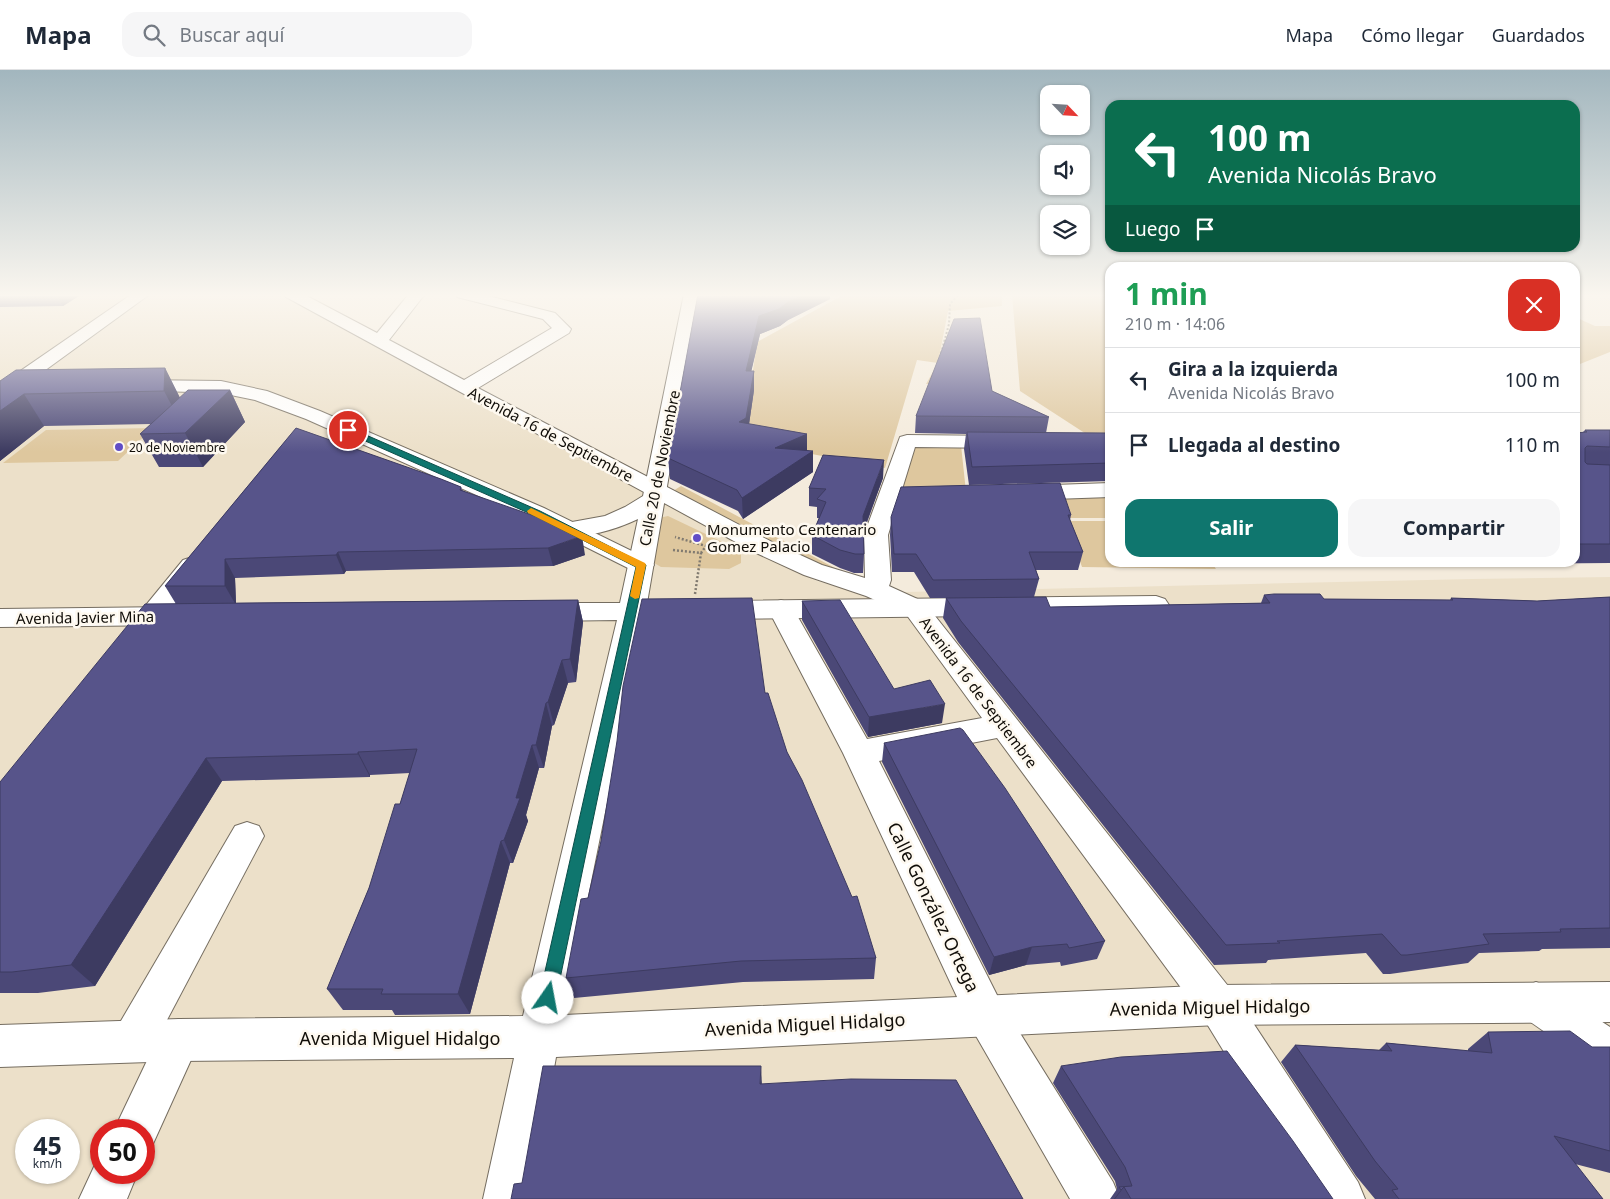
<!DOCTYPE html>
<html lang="es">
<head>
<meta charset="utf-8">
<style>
  body { margin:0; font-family:"Noto Sans",sans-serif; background:#f6f6f7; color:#1f2937; height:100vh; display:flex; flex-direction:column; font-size:19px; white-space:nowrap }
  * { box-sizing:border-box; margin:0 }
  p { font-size:16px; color:#747a83 }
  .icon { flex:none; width:28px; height:28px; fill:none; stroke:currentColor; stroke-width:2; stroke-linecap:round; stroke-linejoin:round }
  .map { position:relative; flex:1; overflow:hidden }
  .details { position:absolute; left:1105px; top:192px; width:475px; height:305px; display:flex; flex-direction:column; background:#fff; border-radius:15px; box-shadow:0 1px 4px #0004 }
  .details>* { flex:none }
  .banner { position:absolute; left:1105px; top:30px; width:475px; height:152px; border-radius:15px; box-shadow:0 1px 4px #0004; background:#0b6e4f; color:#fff; overflow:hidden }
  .needle { width:32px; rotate:115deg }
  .fabs { position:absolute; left:1040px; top:15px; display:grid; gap:10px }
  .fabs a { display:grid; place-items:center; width:50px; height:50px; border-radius:10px; background:#fff; box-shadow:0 1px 4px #0004; font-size:25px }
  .speed { position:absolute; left:15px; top:1049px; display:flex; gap:10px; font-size:25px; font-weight:700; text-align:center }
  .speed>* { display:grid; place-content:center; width:65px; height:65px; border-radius:50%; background:#fff; box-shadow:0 1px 4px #0004; line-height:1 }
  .speed small { font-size:12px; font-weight:400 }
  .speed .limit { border:8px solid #d22; background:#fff; color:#111 }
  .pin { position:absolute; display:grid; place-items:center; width:42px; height:42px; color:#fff; margin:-21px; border:2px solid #fff; border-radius:50%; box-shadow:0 1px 5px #0007 }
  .me { position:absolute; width:55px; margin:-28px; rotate:12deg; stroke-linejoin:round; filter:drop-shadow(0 0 4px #0008) }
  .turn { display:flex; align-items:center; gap:18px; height:105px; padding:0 20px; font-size:22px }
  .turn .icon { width:65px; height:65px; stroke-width:2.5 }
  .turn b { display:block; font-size:35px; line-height:42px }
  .then { display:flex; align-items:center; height:48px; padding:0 20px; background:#0003; gap:10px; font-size:19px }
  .round { display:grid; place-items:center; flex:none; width:52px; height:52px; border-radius:15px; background:#f6f6f7 }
  .headline { display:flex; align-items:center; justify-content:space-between; height:85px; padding:0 20px }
  h1 { font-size:30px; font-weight:700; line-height:38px; color:#1e9e55 }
  .button { display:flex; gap:10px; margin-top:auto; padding:10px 20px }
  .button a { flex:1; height:58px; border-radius:15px; background:#0f766e; color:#fff; font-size:20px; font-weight:700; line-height:58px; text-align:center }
  .button a+a { background:#f6f6f7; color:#1f2937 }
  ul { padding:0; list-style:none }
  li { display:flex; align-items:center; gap:15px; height:65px; padding:0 20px; border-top:1px solid #e0e1e3 }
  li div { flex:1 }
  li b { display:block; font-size:19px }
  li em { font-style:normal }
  header { display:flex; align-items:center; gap:30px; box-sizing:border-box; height:70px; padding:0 25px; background:#fff; border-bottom:1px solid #e0e1e3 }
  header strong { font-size:24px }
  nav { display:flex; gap:28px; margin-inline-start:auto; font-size:18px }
  .search { width:350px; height:45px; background:#f6f6f7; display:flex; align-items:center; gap:12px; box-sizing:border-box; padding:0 18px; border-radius:15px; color:#747a83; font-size:19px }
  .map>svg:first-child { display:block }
</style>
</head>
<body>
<header>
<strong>Mapa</strong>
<div class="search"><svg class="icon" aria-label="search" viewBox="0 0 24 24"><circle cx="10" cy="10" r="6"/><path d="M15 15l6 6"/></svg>Buscar aquí</div>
<nav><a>Mapa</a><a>Cómo llegar</a><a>Guardados</a></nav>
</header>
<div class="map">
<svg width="1610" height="1129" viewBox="0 0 1610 1129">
  <rect width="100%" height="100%" fill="#f4ebdc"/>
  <!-- built -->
  <path fill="#ece0c9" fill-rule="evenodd" d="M0,224H279L756,481L817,511L860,523L1472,509L1610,507V1129H0ZM26,1060H69V1102H26ZM101,1060H144V1102H101Z"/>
  <!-- green -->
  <g fill="#dec79e">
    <polygon points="845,224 1002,224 1002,236 948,241 938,293 983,314 926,314 938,293 917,290 885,398 743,371 757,272"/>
    <polygon points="1012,224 1110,224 1110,361 1097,371 1020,321"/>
    <polygon points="1575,247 1595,256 1610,256 1610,282 1575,296"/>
    <polygon points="153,358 118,391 3,393 46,360"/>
    <polygon points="910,373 961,375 966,422 894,424"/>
    <polygon points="681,416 850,506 793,496 665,426"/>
    <polygon points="1057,427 1110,427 1110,448 1065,448"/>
    <polygon points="668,446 735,478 741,483 741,493 729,499 661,497 649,490 659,448"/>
    <polygon points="1066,451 1110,451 1110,492 1212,493 1216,499 1082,497"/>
  </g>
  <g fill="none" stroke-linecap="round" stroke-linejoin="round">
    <defs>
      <g id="minor">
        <polygon points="132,224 150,224 7,328 0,330 0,315"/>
        <polygon points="284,224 303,224 377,263 409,224 425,224 389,270 464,310 552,258 543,249 457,227 455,224 480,224 555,243 571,259 569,263 478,318 772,472 822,495 865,508 864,465 900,367 907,365 1004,366 1011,368 1014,372 1011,376 1004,378 915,377 888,465 891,510 889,516 924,532 1232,921 1358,1112 1365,1129 1314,1129 1204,949 997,668 879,691 1000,931 1113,1112 1120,1129 1070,1129 972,959 843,683 768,539 772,533 781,530 790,533 867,669 982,648 906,544 866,526 804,505 754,482 286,227"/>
        <polygon points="681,224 703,224 701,227 683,227"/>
        <polygon points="138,310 221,311 267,321 320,341 544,438 650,490 654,495 650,500 641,503 632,500 528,448 306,349 255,330 221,323 131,320 129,316 131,312"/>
        <polygon points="1110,413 1110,427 1025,430 1017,428 1014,423 1017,418 1025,416"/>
        <polygon points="192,487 201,490 205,495 148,569 138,572 128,569 124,563 128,557 183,490"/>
        <polygon points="247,752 259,756 264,766 148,986 133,992 118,986 112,971 118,956 235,756"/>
        <polygon points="1536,912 1550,918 1610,957 1610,1003 1595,997 1522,946 1516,932 1522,918"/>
        <polygon points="179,949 194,955 200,970 152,1076 144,1079 144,1060 114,1060 164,955"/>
        <polygon points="101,1085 101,1102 138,1102 127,1129 79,1129 99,1086"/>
      </g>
      <g id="major">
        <path d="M684,224H700L647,533L676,532L685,535L689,541L685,547L676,550H644L564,945L1218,915L1610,912V952L1218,955L556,987L531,1129H483L514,988L179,991L0,997V955L179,949L523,946L617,550L544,551L535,548L531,542L535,536L544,533H620L638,449C617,459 584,470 561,464L557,459L561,454L605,446L625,437L643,426Z"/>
        <polygon points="1156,526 1165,529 1169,535 1165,541 1156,544 716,549 707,546 703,540 707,534 716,531"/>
        <polygon points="173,537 182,540 186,546 182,552 173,555 0,557 0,539"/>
      </g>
    </defs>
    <!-- minor casing -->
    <use href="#minor" stroke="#756d60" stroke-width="2"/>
    <!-- major casing -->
    <use href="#major" stroke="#756d60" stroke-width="2"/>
    <!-- path-far1 -->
    <polyline stroke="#807a70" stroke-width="2" stroke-dasharray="2 2" stroke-linecap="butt" points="939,291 949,254 950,234 959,224"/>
    <!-- path -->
    <g stroke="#807a70" stroke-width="2.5" stroke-dasharray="2 2" stroke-linecap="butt">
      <polyline points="673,480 701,483 706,476 675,467"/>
      <polyline points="695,524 701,483"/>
    </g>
    <!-- minor -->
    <use href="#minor" fill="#fff" fill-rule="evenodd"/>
    <!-- major -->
    <use href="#major" fill="#fff" fill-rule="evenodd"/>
  </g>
  <!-- wall -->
  <g fill="#4b4877">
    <polygon points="0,224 82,224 63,236 0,237"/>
    <polygon points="698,224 830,229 788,250 780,256 760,264 751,301 754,301 754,320 749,354 807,364 807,381 813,381 813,402 743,449 738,441 670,409 668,388"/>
    <polygon points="165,298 180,328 230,320 245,352 203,397 159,397 140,364 151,354 44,356 0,391 0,311"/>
    <polygon points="992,321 1049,347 1046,363 1110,363 1110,411 969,415 964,379 966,364 915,363 916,346"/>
    <polygon points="296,358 461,417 462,420 585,485 553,496 346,501 344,504 235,508 236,533 578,530 583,552 576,612 568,613 554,655 552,656 544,698 539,698 526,745 528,751 513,793 510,793 470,944 395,945 392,940 343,940 327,919 369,818 400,734 410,703 370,705 370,707 222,711 95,916 38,923 0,923 0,712 176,534 165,516"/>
    <polygon points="1585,360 1610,360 1610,493 1219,496 1217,492 1575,492 1575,363 1583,362"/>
    <polygon points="883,408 864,461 864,484 863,503 854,503 840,498 812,484 812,465 819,448 817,448 817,437 809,436 809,418"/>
    <polygon points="1071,445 1070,450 1083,482 1078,500 1036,500 1039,509 1034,527 1050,537 1261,533 1264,525 1324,529 1450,530 1451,528 1537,531 1610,527 1610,878 1542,879 1539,881 1479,883 1468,893 1390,904 1383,904 1366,883 1268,890 1266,893 1214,895 958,572 943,548 946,528 930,528 914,502 892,502 890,465 891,447"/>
    <polygon points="802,531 894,619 942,653 868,667 802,550"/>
    <polygon points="765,623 787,682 876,888 874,909 743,912 574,928 566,908 588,828"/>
    <polygon points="884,673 1105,871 1097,889 1061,896 1060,892 1026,895 989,905 882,692"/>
    <polygon points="1488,962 1592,977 1610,977 1610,1103 1575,1094 1603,1129 1375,1129 1356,1106 1281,992 1295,975 1379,980 1386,973 1468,981 1468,979"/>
    <polygon points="1061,996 1333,1129 1110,1129 1117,1119 1115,1111 1053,1013"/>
  </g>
  <!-- shaded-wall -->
  <g fill="#3d3b61">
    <polygon points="56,224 82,224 63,236"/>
    <polygon points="806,224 830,224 830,229 788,250 780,256 760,264 747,320 746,301 759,246"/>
    <polygon points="165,298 181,330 181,353 164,321"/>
    <polygon points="754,301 754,320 747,368 739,352"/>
    <polygon points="230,320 245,352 203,397 185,363"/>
    <polygon points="24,324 44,356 0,391 0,341"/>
    <polygon points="807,364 807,384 775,378"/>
    <polygon points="813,381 813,402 743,449 742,428"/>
    <polygon points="884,390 883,408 862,464 863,446"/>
    <polygon points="582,466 585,485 553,496 548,478"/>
    <polygon points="338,482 346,501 344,504 336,485"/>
    <polygon points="225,489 235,508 236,535 225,516"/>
    <polygon points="578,530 583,552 576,612 570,589"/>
    <polygon points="562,590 568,613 554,655 548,632"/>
    <polygon points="546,633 552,656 544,698 536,675"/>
    <polygon points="945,634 942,653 868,667 869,647"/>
    <polygon points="532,675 539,698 526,745 528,751 513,793 504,770 516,728"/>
    <polygon points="358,682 370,705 370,707 358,684"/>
    <polygon points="206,688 222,711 95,916 71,895"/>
    <polygon points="501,771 510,793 470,944 458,924"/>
    <polygon points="1032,877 1026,895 989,905 994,887"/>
    <polygon points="761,996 762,1016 760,1014"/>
    <polygon points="1124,1117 1115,1129 1114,1129 1121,1120"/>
  </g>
  <!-- building -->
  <g fill="#57548a" stroke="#3d3b61">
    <polygon points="698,224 806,224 788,232 779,239 759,246 746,301 754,301 746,348 739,352 807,364 775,378 813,381 742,428 737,420 668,388"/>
    <polygon points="980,248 992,321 1049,347 916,346 954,249"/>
    <polygon points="165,298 164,321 24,324 0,341 0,311 16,300"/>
    <polygon points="188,320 230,320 185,363 140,364"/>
    <polygon points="296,358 441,409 461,417 460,420 546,450 582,466 548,478 338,482 336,485 225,489 225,516 165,516"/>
    <polygon points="1585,360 1610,360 1610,377 1587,376 1585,378 1585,392 1587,394 1610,395 1610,474 1575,474 1575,363 1587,362"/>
    <polygon points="967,362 1106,363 1110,363 1110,393 972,397"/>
    <polygon points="823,385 884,390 863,446 864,484 855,484 840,480 812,465 826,432 817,429 826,419 809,418"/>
    <polygon points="1060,413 1071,445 1068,445 1083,482 1029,482 1039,509 933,510 916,484 894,484 891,447 901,417"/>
    <polygon points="1274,524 1320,524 1324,529 1453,530 1451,528 1537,531 1610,527 1610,858 1560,859 1561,862 1483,864 1489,874 1407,885 1401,885 1382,864 1277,871 1280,873 1226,875 961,551 946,528 1046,527 1050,537 1270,533 1264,525"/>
    <polygon points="752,528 765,623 768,623 787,682 802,710 852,827 857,826 876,888 741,891 566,908 581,829 588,828 601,771 617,671 623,616 642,529"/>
    <polygon points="578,530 570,589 562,590 548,632 546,633 536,675 532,675 516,728 520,728 504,770 501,771 458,924 381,924 383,919 327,919 369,818 395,734 400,734 417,679 358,682 358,684 206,688 71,895 12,902 0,902 0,712 145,534"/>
    <polygon points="840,530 894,619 930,610 945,634 869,647 802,531"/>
    <polygon points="960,658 963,660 1005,718 1105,871 1069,878 1067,874 1032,877 994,887 884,673"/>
    <polygon points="1570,961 1592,977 1610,977 1610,1081 1554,1066 1603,1129 1399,1129 1392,1120 1398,1119 1375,1091 1295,975 1392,981 1386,973 1492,983 1488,962"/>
    <polygon points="1227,981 1293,1071 1333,1129 1131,1129 1124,1117 1121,1120 1119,1117 1132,1116 1125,1097 1061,996 1121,987"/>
    <polygon points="543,996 761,996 760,1014 851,1009 956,1010 1023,1129 511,1129 514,1114 522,1113"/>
  </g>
  <!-- sky -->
  <linearGradient id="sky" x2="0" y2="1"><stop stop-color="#a2b6be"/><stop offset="0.59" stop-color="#faf6ef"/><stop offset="1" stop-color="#faf6ef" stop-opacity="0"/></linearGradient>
  <rect width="1610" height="382" fill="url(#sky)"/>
  <!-- route -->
  <polygon fill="#0f766e" stroke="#0a4d48" points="345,358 350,358 540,441 646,495 556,928 554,934 548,936 542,934 539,928 636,497 533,445 345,362"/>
  <!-- slow -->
  <polygon fill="#f59e0b" points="531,438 645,493 646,495 639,528 635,529 630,526 636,497 528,443 527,441"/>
  <!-- markers -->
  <g fill="#614dc6" stroke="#fef9f0" stroke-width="2">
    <circle cx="119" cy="377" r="5"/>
    <circle cx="697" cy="468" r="5"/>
  </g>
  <g text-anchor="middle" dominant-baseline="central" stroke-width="5" stroke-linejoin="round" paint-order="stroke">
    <!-- far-poi labels -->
    <g font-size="12" fill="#100d08" stroke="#fef9f0" text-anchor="start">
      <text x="129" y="377">20 de Noviembre</text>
    </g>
    <!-- street labels -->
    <g font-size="15" fill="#100d08" stroke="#fef9f0">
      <text transform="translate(551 364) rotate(28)">Avenida 16 de Septiembre</text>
      <text transform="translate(659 398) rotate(-79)">Calle 20 de Noviembre</text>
      <text transform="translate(85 547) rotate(-1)">Avenida Javier Mina</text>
      <text transform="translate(979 622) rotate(53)">Avenida 16 de Septiembre</text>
    </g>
    <!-- poi labels -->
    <g font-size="15" fill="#100d08" stroke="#fef9f0" text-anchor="start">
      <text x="707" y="459">Monumento Centenario<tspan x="707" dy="17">Gomez Palacio</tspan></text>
    </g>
    <!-- near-street labels -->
    <g font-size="18" fill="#100d08" stroke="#fef9f0">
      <text transform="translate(934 837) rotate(64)">Calle González Ortega</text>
      <text transform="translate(1210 937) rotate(-1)">Avenida Miguel Hidalgo</text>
      <text transform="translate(805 954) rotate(-3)">Avenida Miguel Hidalgo</text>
      <text x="400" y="968">Avenida Miguel Hidalgo</text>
    </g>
  </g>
</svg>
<div class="fabs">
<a><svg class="needle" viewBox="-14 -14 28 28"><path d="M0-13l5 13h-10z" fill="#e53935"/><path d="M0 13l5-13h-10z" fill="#747a83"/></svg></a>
<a><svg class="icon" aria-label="sound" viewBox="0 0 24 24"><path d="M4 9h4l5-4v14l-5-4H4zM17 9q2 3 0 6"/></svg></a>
<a><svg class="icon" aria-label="layers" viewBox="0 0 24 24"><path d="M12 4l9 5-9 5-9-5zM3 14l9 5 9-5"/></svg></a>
</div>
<div class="speed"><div>45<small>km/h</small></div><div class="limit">50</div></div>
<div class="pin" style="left:348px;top:360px;background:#d93025"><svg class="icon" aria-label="arrive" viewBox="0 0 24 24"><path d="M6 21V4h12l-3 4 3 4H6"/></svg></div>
<svg class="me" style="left:548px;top:928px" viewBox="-20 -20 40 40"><circle r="19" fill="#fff"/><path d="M0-13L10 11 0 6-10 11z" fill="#0f766e"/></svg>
<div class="banner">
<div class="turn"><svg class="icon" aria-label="left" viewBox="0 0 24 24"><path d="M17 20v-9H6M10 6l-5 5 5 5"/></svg><div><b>100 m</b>Avenida Nicolás Bravo</div></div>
<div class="then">Luego<svg class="icon" aria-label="arrive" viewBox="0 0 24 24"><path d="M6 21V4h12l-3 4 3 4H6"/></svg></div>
</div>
<section class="details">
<div class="headline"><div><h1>1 min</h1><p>210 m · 14:06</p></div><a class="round" style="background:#d93025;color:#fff"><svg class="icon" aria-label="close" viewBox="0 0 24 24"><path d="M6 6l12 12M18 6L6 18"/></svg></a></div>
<ul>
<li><svg class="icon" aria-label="left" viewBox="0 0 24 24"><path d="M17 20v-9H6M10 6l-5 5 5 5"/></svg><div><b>Gira a la izquierda</b><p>Avenida Nicolás Bravo</p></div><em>100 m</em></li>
<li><svg class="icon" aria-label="arrive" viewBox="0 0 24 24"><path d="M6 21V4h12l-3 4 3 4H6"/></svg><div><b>Llegada al destino</b></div><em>110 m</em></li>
</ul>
<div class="button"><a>Salir</a><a>Compartir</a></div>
</section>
</div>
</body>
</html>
